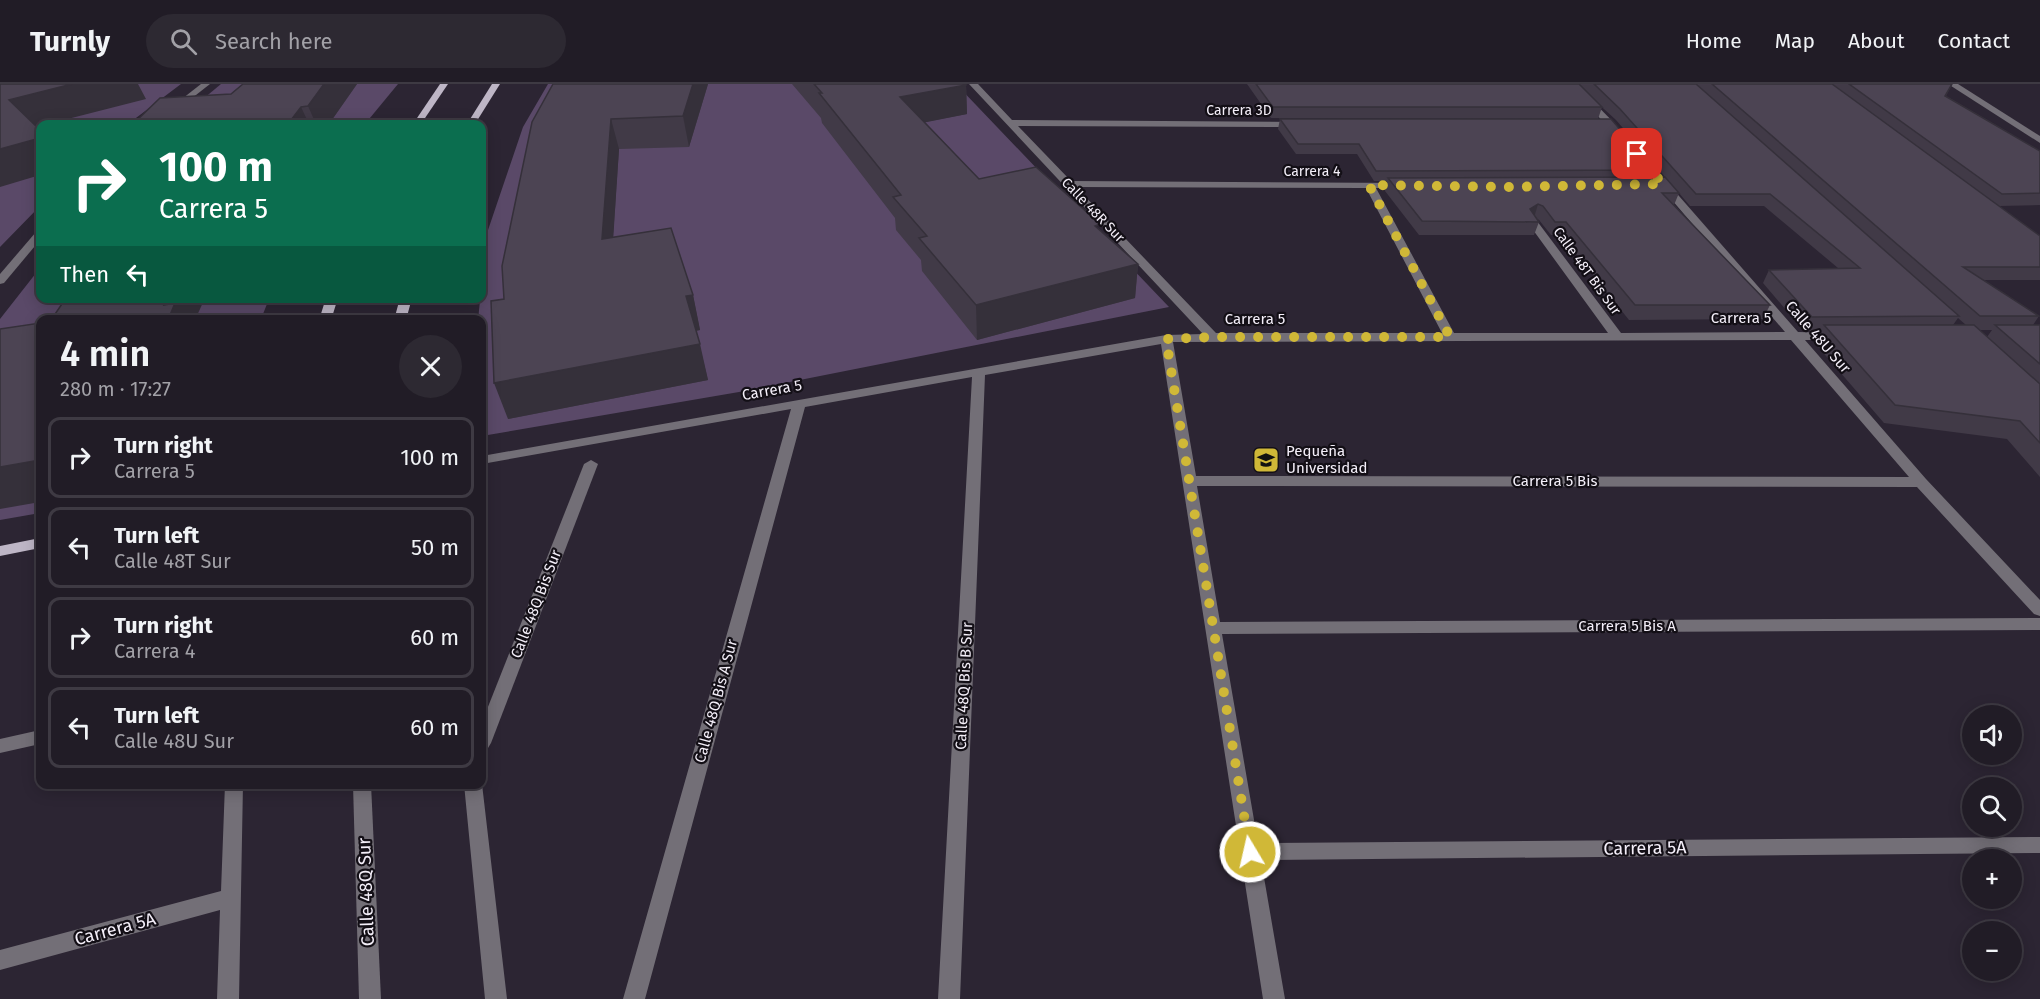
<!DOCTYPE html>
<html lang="en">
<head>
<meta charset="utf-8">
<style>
  body { margin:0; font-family:"Fira Sans",sans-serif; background:#2d2932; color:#f1f3f6; height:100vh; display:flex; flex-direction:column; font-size:22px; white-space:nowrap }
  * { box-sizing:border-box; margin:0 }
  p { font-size:20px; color:#a2a1a7 }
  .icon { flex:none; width:33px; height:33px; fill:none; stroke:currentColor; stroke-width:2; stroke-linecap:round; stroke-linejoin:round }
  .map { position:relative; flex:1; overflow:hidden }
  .drawer { position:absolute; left:36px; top:231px; width:450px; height:474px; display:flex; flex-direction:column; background:#211c26; border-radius:12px; box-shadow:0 3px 15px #0003,0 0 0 2px #3e3a43 }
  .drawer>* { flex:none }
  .guide { position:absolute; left:36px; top:36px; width:450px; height:183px; border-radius:12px; box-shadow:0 3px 15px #0003,0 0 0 2px #3e3a43; background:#0b6e4f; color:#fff; overflow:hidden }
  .tools { position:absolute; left:1962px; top:621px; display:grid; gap:12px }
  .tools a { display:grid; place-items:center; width:60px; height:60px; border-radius:50%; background:#211c26; box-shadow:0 3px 15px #0003,0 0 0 2px #3e3a43; font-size:30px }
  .pin { position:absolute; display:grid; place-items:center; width:51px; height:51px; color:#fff; margin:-26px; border-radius:12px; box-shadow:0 3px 9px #0006 }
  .me { position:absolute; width:66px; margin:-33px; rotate:351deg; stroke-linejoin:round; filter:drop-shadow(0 0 4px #0008) }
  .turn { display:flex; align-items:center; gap:21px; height:126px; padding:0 24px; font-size:27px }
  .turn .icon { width:78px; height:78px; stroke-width:2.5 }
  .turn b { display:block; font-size:42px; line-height:51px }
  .then { display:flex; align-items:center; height:57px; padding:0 24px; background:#0003; gap:12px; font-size:22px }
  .round { display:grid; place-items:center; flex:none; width:63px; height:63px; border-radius:32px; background:#2d2932 }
  .overview { display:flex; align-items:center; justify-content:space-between; height:102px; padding:0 24px }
  h1 { font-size:36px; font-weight:600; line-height:45px }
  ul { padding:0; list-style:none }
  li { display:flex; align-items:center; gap:18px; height:81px; margin:0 12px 9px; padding:0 12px; border:3px solid #3e3a43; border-radius:12px }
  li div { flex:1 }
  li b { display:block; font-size:22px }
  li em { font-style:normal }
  header { display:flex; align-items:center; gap:36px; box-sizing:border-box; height:84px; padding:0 30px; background:#211c26; border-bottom:2px solid #3e3a43 }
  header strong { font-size:28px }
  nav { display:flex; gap:33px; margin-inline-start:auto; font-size:21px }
  .search { width:420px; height:54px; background:#2d2932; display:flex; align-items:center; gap:15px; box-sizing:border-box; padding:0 21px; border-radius:33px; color:#a2a1a7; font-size:22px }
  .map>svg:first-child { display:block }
</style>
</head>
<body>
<header>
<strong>Turnly</strong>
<div class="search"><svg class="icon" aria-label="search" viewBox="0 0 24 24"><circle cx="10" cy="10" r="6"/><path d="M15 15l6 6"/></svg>Search here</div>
<nav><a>Home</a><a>Map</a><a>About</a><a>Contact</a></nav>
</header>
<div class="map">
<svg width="2040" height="915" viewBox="0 0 2040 915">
  <rect width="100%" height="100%" fill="#2c2533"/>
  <!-- green -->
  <g fill="#5a4968">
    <polygon points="0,0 181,0 128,40 40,40 40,122 0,163"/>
    <polygon points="221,0 398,0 365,40 173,40"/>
    <polygon points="548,0 956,0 1169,223 739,308 482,352 482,236 478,236 487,149 523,43"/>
    <polygon points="40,184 40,214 269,215 261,235 40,236 40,429 0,436 0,235"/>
  </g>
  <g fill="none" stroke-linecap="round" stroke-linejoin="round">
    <!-- minor -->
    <g fill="#736f77" fill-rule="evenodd">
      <polygon points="201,0 210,0 159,40 150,40"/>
      <path d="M969,0H978L1012,36L1302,38V42L1299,43L1018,42L1071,97L1408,99L1409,101L1404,104H1376L1454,249H1608L1528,139L1533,136L1537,137L1621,249L1785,248L1636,74L1644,72L1798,248L1840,249V255L1836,256H1805L1926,395L2040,516V532L2034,530L1917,403L1197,402L1220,538L2040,534V546L1222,550L1258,759L2040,753V769L1261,776L1285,915H1263L1161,260L985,291L960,915H938L972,293L805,323L645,915H623L791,325L482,380V372L1166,251L1203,250ZM1076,103L1366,104L1442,249H1216ZM1791,256L1909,393L1196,392L1173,258Z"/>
      <polygon points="1567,0 1576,0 1622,47 1622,51 1616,51"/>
      <polygon points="1948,0 1958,0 2040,52 2040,59"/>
      <polygon points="40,147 40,156 4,199 0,200 0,190 36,148"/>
      <polygon points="591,376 598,380 491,659 488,664 482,666 482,638 584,380"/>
      <polygon points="40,646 40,660 0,669 0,655"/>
      <polygon points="482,699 482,700 507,915 485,915 464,700 482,700"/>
      <polygon points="225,700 243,700 239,915 217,915 220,826 0,886 0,866 221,807"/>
      <polygon points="353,700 371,700 381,915 359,915"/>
    </g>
    <!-- major -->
    <g fill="#beb6c6" fill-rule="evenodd">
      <polygon points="440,0 448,0 421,40 413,40"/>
      <polygon points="492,0 500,0 475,40 467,40"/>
      <polygon points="326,214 338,214 331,236 319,236"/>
      <polygon points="400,214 412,214 406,236 394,236"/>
      <polygon points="40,454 40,464 0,472 0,462"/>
    </g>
  </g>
  <!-- wall -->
  <g fill="#413a47" fill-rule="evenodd">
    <polygon points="243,0 357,0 329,40 133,40 231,10"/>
    <polygon points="553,0 708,0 689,63 619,65 613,153 693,211 700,246 696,247 708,296 508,335 504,215"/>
    <polygon points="792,0 966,0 967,30 925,38 979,95 1100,146 1138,180 1135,214 977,256 922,187 921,176 896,146 895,134 822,39 821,34"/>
    <path d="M1247,0H1952L1946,12L2040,67V121L1999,122L2040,152V196H1983L2039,232L2033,241H2040V393L2007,355L1884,339L1814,258L1821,247H1804L1763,199L1769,186L1838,184L1764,122H1690L1679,109L1674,121L1770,221L1763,235L1629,236L1561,151H1551L1539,136L1537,135L1539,138L1534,151H1419L1385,107L1387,97H1374L1357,70H1296L1278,45L1280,35L1655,86L1652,93H1665L1616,36L1593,15L1602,23L1598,35L1271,34ZM1958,234L1966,241H1953ZM1979,246H1992L1987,253Z"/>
  </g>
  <!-- shaded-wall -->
  <g fill="#35303a">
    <polygon points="72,0 138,0 146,15 48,40 40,40 40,42 27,46 9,16"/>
    <polygon points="324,0 357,0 329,40 316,40 308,22"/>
    <polygon points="693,0 708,0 689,63 683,32"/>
    <polygon points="966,1 967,30 902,43 900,13"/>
    <polygon points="301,23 309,40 288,40"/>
    <polygon points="611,35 619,65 611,188 602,155"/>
    <polygon points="40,54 40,91 0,103 0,65"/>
    <polygon points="1538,120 1534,134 1526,139 1530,125"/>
    <polygon points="1138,180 1135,214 977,256 976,221"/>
    <polygon points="693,211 700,246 694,247 686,212"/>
    <polygon points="167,214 205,214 195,236 168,236 164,221"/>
    <polygon points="700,260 708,296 508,335 494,299"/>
    <polygon points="40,376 40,418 0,425 0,383"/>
  </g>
  <!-- building -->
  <g fill="#4c4453" stroke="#35303a" stroke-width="1.5">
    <polygon points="0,0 72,0 9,16 40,46 40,54 0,65"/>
    <polygon points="243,0 324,0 308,22 301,23 288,40 133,40 160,14 231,10"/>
    <polygon points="553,0 693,0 683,32 611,35 602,155 671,144 693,211 686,212 700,260 494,299 491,217 504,215 502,182 532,38"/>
    <polygon points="814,0 966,0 966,1 900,13 979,95 1036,83 1100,140 1095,142 1138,180 976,221 919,154 927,152 893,113 901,111 819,9 822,9"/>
    <polygon points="1256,0 1579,0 1602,23 1273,23"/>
    <polygon points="1594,0 1696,0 1959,232 1812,233 1769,186 1860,184 1770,110 1696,110 1620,25"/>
    <polygon points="1712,0 1832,0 2040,152 2040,183 1963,183 2039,232 1980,232"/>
    <polygon points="1849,0 1952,0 1945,12 2040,67 2040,109 2002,110"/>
    <polygon points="1280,35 1611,35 1655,86 1376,87 1359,60 1298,60"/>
    <polygon points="1665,93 1679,109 1662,109 1770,221 1635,221 1566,138 1555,138 1543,122 1538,120 1530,125 1539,138 1422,137 1388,94"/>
    <polygon points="66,214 167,214 164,221 175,219 168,236 51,236"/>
    <polygon points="40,239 40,376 0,383 0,245"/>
    <polygon points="1824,241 1974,241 2040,300 2040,359 2020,337 1895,321"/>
    <polygon points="1995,241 2040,241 2040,280"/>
  </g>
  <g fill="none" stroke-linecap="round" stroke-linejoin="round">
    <!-- route -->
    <polyline stroke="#d0b837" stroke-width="10" stroke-dasharray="0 18" points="1250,768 1166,255 1213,253 1450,253 1369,101 1506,103 1663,100 1637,70"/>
  </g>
  <!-- icons -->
  <defs>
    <symbol id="school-square" viewBox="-11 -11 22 22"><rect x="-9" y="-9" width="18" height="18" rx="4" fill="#d0b837" stroke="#130f16"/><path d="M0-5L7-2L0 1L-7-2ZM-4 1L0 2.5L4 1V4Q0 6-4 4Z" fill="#111"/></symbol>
  </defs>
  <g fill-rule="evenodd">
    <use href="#school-square" x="1251" y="361" width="30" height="30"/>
  </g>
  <g text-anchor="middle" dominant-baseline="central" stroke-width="4.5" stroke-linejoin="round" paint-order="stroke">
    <!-- far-street labels -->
    <g font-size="14" fill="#f4eff9" stroke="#130f16">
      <text x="1239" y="26">Carrera 3D</text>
      <text x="1312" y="87">Carrera 4</text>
      <text transform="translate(1093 126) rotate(46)">Calle 48R Sur</text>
      <text transform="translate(1587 187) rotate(54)">Calle 48T Bis Sur</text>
    </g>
    <!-- street labels -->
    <g font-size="15" fill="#f4eff9" stroke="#130f16">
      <text x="1741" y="234">Carrera 5</text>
      <text x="1255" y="235">Carrera 5</text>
      <text transform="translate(1818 253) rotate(49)">Calle 48U Sur</text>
      <text transform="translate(772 306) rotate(-10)">Carrera 5</text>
      <text x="1555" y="397">Carrera 5 Bis</text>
      <text transform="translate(536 520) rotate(-69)">Calle 48Q Bis Sur</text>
      <text x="1627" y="542">Carrera 5 Bis A</text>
      <text transform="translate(964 602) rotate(-87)">Calle 48Q Bis B Sur</text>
      <text transform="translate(716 617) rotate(-75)">Calle 48Q Bis A Sur</text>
    </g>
    <!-- poi labels -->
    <g font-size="15" fill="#f4eff9" stroke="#130f16" text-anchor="start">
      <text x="1286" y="367">Pequeña<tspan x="1286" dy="17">Universidad</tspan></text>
    </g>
    <!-- near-street labels -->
    <g font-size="18" fill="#f4eff9" stroke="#130f16">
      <text transform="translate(1645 764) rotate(-1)">Carrera 5A</text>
      <text transform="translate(366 808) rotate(-92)">Calle 48Q Sur</text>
      <text transform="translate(115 845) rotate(-15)">Carrera 5A</text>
    </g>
  </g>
</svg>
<div class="tools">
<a><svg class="icon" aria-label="sound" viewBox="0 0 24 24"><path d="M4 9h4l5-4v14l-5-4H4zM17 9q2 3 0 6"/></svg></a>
<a><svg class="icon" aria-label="search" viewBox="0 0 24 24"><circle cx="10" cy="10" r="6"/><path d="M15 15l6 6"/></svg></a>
<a>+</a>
<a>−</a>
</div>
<div class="pin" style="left:1637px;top:70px;background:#d93025"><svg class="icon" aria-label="arrive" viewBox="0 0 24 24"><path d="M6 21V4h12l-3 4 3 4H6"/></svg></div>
<svg class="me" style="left:1250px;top:768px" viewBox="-20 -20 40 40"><circle r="17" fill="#d0b837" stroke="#fff" stroke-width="3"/><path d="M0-11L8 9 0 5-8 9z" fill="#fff"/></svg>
<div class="guide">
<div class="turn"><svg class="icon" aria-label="right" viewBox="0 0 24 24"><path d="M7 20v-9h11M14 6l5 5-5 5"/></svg><div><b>100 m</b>Carrera 5</div></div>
<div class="then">Then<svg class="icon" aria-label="left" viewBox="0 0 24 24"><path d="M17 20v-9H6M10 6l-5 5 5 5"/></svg></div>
</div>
<section class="drawer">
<div class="overview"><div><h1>4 min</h1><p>280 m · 17:27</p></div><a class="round"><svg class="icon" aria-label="close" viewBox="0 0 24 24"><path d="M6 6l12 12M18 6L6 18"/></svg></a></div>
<ul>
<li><svg class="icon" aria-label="right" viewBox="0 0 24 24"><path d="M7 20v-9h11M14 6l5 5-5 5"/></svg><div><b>Turn right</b><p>Carrera 5</p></div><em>100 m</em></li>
<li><svg class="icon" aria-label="left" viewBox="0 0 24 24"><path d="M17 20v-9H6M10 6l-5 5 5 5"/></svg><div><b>Turn left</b><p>Calle 48T Sur</p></div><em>50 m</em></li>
<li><svg class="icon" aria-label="right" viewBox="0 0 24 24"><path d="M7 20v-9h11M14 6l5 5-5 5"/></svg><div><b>Turn right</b><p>Carrera 4</p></div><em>60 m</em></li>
<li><svg class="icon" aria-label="left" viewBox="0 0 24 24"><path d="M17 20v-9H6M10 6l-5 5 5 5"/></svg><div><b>Turn left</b><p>Calle 48U Sur</p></div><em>60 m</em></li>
</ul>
</section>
</div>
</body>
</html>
